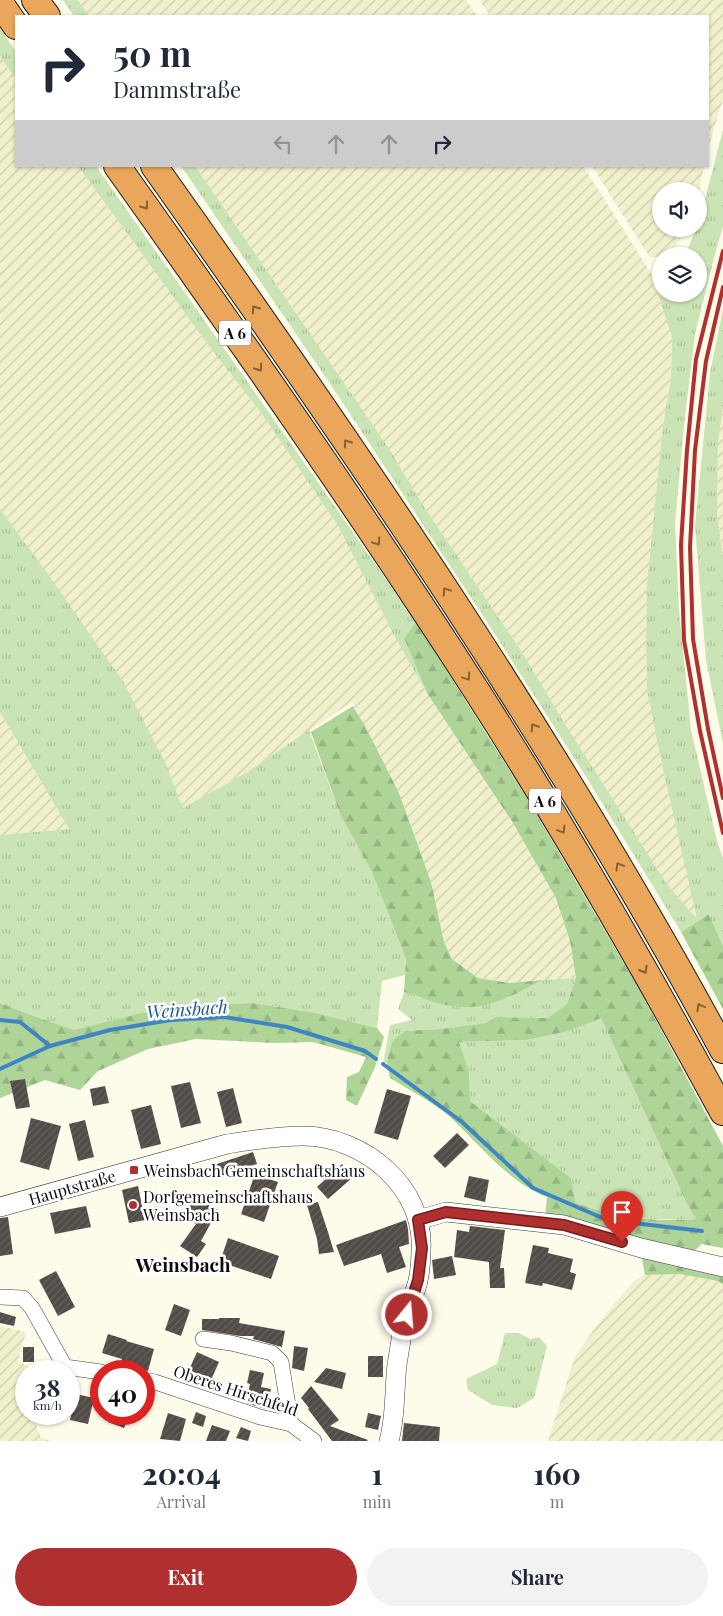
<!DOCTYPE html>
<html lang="en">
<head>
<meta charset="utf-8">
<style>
  body { margin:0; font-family:"Playfair Display",serif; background:#f2f2f3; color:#1f2937; height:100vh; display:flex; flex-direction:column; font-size:19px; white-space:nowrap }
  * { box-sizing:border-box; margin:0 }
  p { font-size:16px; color:#747a83 }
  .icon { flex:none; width:28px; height:28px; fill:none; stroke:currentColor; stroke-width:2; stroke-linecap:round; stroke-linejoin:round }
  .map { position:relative; height:1441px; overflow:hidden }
  .details { display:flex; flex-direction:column; background:#fff; flex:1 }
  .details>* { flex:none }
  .banner { position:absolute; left:15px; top:15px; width:694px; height:152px; border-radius:0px; box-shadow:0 1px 4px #0004; background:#fff; color:#1f2937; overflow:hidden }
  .buttons { position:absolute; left:652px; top:182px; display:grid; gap:10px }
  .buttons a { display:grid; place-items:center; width:55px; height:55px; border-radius:50%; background:#fff; box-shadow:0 1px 4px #0004; font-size:25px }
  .speed { position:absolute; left:15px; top:1360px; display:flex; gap:10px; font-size:25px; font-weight:700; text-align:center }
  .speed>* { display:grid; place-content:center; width:65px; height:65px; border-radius:50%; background:#fff; box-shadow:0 1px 4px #0004; line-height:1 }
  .speed small { font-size:12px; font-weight:400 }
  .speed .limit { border:8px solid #d22; background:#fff; color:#111 }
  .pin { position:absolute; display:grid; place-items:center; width:42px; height:42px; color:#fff; margin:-51px -21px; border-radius:50% 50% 50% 0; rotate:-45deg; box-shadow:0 0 5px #0007 }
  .pin .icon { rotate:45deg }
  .me { position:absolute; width:55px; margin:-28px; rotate:17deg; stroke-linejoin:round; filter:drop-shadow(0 0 4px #0008) }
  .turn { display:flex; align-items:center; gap:18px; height:105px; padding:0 15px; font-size:22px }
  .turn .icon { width:65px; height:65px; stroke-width:2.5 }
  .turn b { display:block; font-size:35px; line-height:42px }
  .lanes { display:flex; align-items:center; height:48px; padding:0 15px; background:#0003; justify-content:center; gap:25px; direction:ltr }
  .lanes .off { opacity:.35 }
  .eta { display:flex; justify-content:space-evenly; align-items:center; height:85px; text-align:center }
  .eta b { font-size:30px; font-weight:700; line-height:35px }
  .button { display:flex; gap:10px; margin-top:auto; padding:10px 15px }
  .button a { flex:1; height:58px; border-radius:30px; background:#af302e; color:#fff; font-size:20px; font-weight:700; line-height:58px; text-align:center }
  .button a+a { background:#f2f2f3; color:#1f2937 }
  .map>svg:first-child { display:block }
</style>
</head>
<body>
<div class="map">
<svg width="723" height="1441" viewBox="0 0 723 1441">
  <defs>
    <pattern id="farmland-furrows" width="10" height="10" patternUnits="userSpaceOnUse" patternTransform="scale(1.25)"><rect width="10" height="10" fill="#f1f0cc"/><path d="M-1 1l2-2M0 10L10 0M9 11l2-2" fill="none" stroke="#cdccae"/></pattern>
    <pattern id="grass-tufts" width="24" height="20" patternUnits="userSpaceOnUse" patternTransform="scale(1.25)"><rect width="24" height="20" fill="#cbe4b6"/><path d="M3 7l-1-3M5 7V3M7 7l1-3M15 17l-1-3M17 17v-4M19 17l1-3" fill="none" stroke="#adc29b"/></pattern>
    <pattern id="forest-firs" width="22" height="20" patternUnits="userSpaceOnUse" patternTransform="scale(1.25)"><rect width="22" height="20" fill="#aed497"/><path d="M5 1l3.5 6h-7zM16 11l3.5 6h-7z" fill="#94b581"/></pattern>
    <pattern id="building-hatch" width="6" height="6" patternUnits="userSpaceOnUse" patternTransform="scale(1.25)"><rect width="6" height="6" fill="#524c48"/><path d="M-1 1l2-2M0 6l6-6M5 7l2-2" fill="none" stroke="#66615e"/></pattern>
  </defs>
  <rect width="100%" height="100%" fill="#fdfbe9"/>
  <!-- farmland -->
  <g fill="url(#farmland-furrows)">
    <polygon points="78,0 466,0 477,16 89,16"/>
    <polygon points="479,0 723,0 723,99 708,149 708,16 490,16"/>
    <polygon points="0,56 16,80 16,166 78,166 211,349 262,414 338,526 397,641 427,693 513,823 556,898 570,941 576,978 510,983 478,978 452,959 444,942 431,882 399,793 352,702 249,771 183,808 166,764 43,567 0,509"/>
    <polygon points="195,166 583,166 601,194 652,275 672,337 671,379 663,425 646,643 647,690 659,751 698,920 667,884 565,724 522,652 421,502 388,447"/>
    <polygon points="592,166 704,166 699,191 661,191 661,229 686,229 673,250 663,256 650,258"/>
    <polygon points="723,406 723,558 717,513 718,442"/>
    <polygon points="0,712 69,829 0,835"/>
    <polygon points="680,1274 718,1281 723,1284 723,1441 548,1441 575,1356 600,1321 635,1280 645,1275"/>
    <polygon points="0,1326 26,1332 18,1361 37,1371 26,1371 26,1414 32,1414 41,1438 52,1441 0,1441"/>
  </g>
  <!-- grass -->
  <g fill="url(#grass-tufts)">
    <polygon points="63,0 78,0 89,16 74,16"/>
    <polygon points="0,28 16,52 16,80 0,56"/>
    <polygon points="723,130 723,226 714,258 695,334 684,425 675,524 679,610 691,730 716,837 723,859 723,946 709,914 681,932 580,767 489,625 333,388 181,166 195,166 388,447 421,502 522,652 565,724 667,884 697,919 659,751 647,690 646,643 647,586 663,425 671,379 672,337 652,275 661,270 661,294 699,294 699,256 685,256 696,229 699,229 699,222"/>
    <polygon points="78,166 96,166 416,622 404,638 427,693 397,641 338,526 262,414 211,349"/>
    <polygon points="723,309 723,406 718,442 717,513 723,558 723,744 706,660 695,526 710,373"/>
    <polygon points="0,509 43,567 124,683 166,764 183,808 249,771 309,730 340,814 372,872 406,959 405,975 382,981 377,1028 310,1012 253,1003 210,1005 141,1013 74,1030 31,1015 0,1003 0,835 69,829 0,712"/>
    <polygon points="576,978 567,1004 548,1018 497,1017 486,1023 440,1029 405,1031 388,1056 387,1063 383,1064 390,1025 412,1020 398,1009 404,992 452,1006 508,998 543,980"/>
    <path d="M601,1018L687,1204L696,1219C651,1221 619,1218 576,1203L571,1178L470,1101L469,1072L459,1042L527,1040L570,1031Z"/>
    <polygon points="505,1333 518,1333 531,1339 539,1337 547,1346 534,1398 517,1408 492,1405 468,1390 466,1379 497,1364"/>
  </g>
  <!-- forest -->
  <g fill="url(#forest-firs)" fill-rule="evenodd">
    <path d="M416,622L530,803L643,996L723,1146V1248L702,1244L692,1253L545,1217L547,1197C507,1181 480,1145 449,1116C434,1103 408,1089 390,1078L387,1063L388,1056L393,1040L405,1031L440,1029L486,1023L496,1017L548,1018L567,1004L576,978L570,941L556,898L513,823L427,693L404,638ZM601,1018L687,1204L696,1219C651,1222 619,1218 576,1203L571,1178L470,1101L469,1072L459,1042L527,1040L570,1031Z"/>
    <path d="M353,706L365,726L399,793L431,882L444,942L452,959L478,978L510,983L543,980C514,995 486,1012 452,1006C436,1004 420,996 404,992L406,959L372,872L340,814L311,732Z"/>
    <polygon points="709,914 723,946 723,1009 681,932"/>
    <polygon points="0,1003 31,1015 74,1030 141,1013 210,1005 253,1003 310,1012 377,1028 384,1037 375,1067 357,1106 346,1100 347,1077 359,1072 366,1057 313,1042 274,1043 196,1039 148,1049 98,1071 80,1090 45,1080 0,1098"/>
    <polygon points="642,1259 658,1259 723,1271 723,1284 718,1281 680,1274 645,1275"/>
  </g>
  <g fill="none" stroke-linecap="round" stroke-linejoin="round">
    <!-- stream -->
    <g stroke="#3e85c3" stroke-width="4">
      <polyline points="0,1020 20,1022 50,1046"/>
      <polyline points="383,1064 462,1122 533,1188 607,1220 702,1231"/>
      <polyline points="0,1069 50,1046 110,1030 171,1020 224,1017 287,1027 365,1051 376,1059"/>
    </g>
  </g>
  <!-- building -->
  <g fill="url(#building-hatch)">
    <polygon points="25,1079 30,1107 16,1109 10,1081"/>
    <polygon points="190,1082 201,1123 181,1128 171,1086"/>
    <polygon points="105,1086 109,1103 93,1106 90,1089"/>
    <polygon points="233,1088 242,1123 226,1127 217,1092"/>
    <polygon points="387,1089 411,1096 398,1140 374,1133"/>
    <polygon points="151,1105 161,1144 141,1149 131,1110"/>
    <polygon points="31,1118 61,1126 49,1170 20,1162"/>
    <polygon points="85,1120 94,1157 78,1161 69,1124"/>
    <polygon points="457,1133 469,1145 445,1168 433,1156"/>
    <polygon points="253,1152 257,1164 215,1178 211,1166"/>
    <polygon points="342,1164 353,1177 328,1199 317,1187"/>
    <polygon points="255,1174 278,1182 264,1222 241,1214"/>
    <polygon points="469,1176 489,1180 485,1202 464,1197"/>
    <polygon points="138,1186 145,1220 129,1223 122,1190"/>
    <polygon points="194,1197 218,1210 201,1241 206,1244 197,1257 180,1246 196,1224 184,1217"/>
    <polygon points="318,1202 328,1232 334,1252 319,1254 317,1239 307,1205"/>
    <polygon points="86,1206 91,1227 55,1234 50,1213"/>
    <polygon points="8,1217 13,1254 0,1256 0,1218"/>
    <polygon points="406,1220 408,1229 409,1244 399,1247 406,1267 387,1273 381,1254 344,1266 336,1245"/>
    <polygon points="470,1226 505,1230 500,1268 504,1268 505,1288 490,1288 489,1262 454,1257 457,1230 469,1232"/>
    <polygon points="228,1238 279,1256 271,1279 220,1262"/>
    <polygon points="533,1245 549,1248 548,1253 573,1259 570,1272 576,1274 572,1290 543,1283 542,1286 525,1283"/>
    <polygon points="452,1256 456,1275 434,1279 432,1260"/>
    <polygon points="56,1271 75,1307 58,1316 39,1280"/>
    <polygon points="174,1304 190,1310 181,1336 165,1330"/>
    <polygon points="0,1312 16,1317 14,1326 0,1323"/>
    <polygon points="219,1318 240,1318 239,1323 285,1331 282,1347 253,1339 254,1336 240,1336 202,1330 202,1319 219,1319"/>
    <polygon points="108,1334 127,1340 126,1341 154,1349 148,1371 121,1363 122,1359 102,1353"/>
    <polygon points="294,1346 308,1348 304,1371 292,1368"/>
    <rect x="23" y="1347" width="11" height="15"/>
    <polygon points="197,1352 219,1362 211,1380 189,1370"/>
    <rect x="368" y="1356" width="15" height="21"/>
    <polygon points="326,1368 346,1373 342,1389 314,1382"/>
    <polygon points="250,1370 264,1373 261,1387 271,1389 266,1409 246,1403 250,1384 247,1383"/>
    <polygon points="311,1386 339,1420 330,1426 368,1440 367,1441 332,1441 308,1409 309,1408 301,1398"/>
    <polygon points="76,1394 94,1398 88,1424 70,1420"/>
    <polygon points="196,1412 206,1416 203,1427 192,1423"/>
    <polygon points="168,1413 186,1419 180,1441 160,1439"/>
    <polygon points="368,1413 381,1416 378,1430 365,1427"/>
    <polygon points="111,1414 130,1414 124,1428 108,1422"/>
    <polygon points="404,1423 440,1427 439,1441 402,1441"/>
    <polygon points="212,1425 230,1431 226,1441 206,1441"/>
    <polygon points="241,1427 251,1431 248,1441 236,1438"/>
  </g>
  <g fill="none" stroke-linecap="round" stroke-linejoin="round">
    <defs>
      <g id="minor">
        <polyline points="0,1297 23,1298 32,1308 65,1367 101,1372"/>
        <polyline points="203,1339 231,1343 272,1353 281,1362 291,1424"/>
        <polyline points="144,1380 155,1382 260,1417 291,1424 314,1441"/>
      </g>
      <g id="tertiary">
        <path d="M0,1207L227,1144C252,1140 278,1136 303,1136C363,1136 425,1187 421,1250C421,1260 420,1271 418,1281C413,1300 404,1319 401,1339C400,1348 398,1357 397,1365C394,1390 396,1416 389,1441"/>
        <polyline points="418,1220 446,1212 564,1225 641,1248 723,1267"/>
      </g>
      <g id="motorway">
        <polyline points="35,0 47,16"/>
        <polyline points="0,3 16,26"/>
        <path d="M117,166C240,339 363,514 478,693C565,829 646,970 723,1112"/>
        <path d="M154,166C357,452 556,741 723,1050"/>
      </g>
    </defs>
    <!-- minor casing -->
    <use href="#minor" stroke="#3d3d3d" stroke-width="16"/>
    <!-- tertiary casing -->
    <use href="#tertiary" stroke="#3d3d3d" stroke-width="20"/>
    <!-- motorway casing -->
    <use href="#motorway" stroke="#1b1b1b" stroke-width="28"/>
    <!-- minor -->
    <use href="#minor" stroke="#fff" stroke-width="15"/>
    <!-- tertiary -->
    <use href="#tertiary" stroke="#fff" stroke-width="19"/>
    <!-- motorway -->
    <use href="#motorway" stroke="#eaa65b" stroke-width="26"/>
    <!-- rail -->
    <g stroke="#af302e" stroke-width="4">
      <polyline points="723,251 696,359 687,450 681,545 684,640 700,731 723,833"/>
      <polyline points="723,287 706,361 695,450 690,547 693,639 708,729 723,798"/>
    </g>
  </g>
  <!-- one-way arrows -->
  <defs><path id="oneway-chevron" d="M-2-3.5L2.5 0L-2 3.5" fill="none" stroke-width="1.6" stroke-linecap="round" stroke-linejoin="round" transform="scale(1.25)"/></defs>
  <g stroke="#856037">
    <use href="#oneway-chevron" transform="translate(145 206) rotate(54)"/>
    <use href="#oneway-chevron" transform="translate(255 309) rotate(-125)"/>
    <use href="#oneway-chevron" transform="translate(259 368) rotate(55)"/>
    <use href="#oneway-chevron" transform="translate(347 443) rotate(-125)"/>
    <use href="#oneway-chevron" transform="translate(377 542) rotate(56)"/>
    <use href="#oneway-chevron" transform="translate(446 591) rotate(-124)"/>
    <use href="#oneway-chevron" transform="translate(467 677) rotate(56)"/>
    <use href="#oneway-chevron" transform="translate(534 727) rotate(-122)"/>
    <use href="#oneway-chevron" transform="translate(562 830) rotate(59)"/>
    <use href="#oneway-chevron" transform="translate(619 866) rotate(-121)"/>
    <use href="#oneway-chevron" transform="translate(644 970) rotate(60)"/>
    <use href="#oneway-chevron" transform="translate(700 1007) rotate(-119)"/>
  </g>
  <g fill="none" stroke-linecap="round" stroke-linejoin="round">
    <defs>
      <polyline id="route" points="407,1315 418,1280 422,1248 418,1220 446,1212 564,1225 622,1242"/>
    </defs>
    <!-- route casing -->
    <use href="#route" stroke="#721f1e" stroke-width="12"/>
    <!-- route -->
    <use href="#route" stroke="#af302e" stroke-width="9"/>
  </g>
  <!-- markers -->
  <g fill="#af302e" stroke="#fff" stroke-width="2">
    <rect x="129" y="1165" width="10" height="10" rx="2.5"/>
    <circle cx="133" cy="1205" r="5"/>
  </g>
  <g text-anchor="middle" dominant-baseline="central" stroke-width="5" stroke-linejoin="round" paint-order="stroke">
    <!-- shield labels -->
    <g fill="#fff" stroke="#545454" stroke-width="1">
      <rect x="219" y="320.5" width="32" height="25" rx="4"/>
      <rect x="529" y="788.5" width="32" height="25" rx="4"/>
    </g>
    <g font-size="15" font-weight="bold" fill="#0a0a0a">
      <text x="235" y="333">A 6</text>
      <text x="545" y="801">A 6</text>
    </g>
    <!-- poi labels -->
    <g font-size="16" fill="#0a0a0a" stroke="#fff" text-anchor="start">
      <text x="144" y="1170">Weinsbach Gemeinschaftshaus</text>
      <text x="143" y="1196">Dorfgemeinschaftshaus<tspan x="143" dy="18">Weinsbach</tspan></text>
    </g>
    <!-- street labels -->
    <g font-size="16" fill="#0a0a0a" stroke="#fff">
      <text transform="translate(72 1187) rotate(-16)">Hauptstraße</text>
      <text transform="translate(236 1390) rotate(18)">Oberes Hirschfeld</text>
    </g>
    <!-- water labels -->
    <g font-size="18" font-style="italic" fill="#1e5792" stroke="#fff">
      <text transform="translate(187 1009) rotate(-4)">Weinsbach</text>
    </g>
    <!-- quarter labels -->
    <g font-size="19" font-weight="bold" fill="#0a0a0a" stroke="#fff">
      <text x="183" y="1264">Weinsbach</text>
    </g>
  </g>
</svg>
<div class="buttons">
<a><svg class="icon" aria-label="sound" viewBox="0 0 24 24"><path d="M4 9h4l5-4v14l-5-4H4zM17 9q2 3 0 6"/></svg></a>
<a><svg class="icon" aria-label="layers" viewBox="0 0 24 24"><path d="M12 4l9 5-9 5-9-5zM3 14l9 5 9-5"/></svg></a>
</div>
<div class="speed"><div>38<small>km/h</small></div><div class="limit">40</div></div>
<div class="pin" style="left:622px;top:1242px;background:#d93025"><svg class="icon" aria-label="arrive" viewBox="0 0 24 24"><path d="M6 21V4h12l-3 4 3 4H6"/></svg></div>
<svg class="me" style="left:407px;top:1315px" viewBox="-20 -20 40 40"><circle r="17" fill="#af302e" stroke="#fff" stroke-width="3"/><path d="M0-11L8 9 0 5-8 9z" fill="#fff"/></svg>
<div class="banner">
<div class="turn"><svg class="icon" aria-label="right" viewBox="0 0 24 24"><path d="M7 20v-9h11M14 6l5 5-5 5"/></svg><div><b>50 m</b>Dammstraße</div></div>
<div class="lanes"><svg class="icon off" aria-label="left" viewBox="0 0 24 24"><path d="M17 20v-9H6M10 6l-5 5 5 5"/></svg><svg class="icon off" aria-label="ahead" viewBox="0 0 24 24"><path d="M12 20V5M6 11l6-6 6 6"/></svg><svg class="icon off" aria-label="ahead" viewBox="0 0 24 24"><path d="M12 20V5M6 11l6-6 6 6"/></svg><svg class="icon" aria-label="right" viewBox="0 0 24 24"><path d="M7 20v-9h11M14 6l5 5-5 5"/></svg></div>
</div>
</div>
<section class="details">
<div class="eta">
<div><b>20:04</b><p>Arrival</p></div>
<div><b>1</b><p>min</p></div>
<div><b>160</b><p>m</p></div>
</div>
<div class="button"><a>Exit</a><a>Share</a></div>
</section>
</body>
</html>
